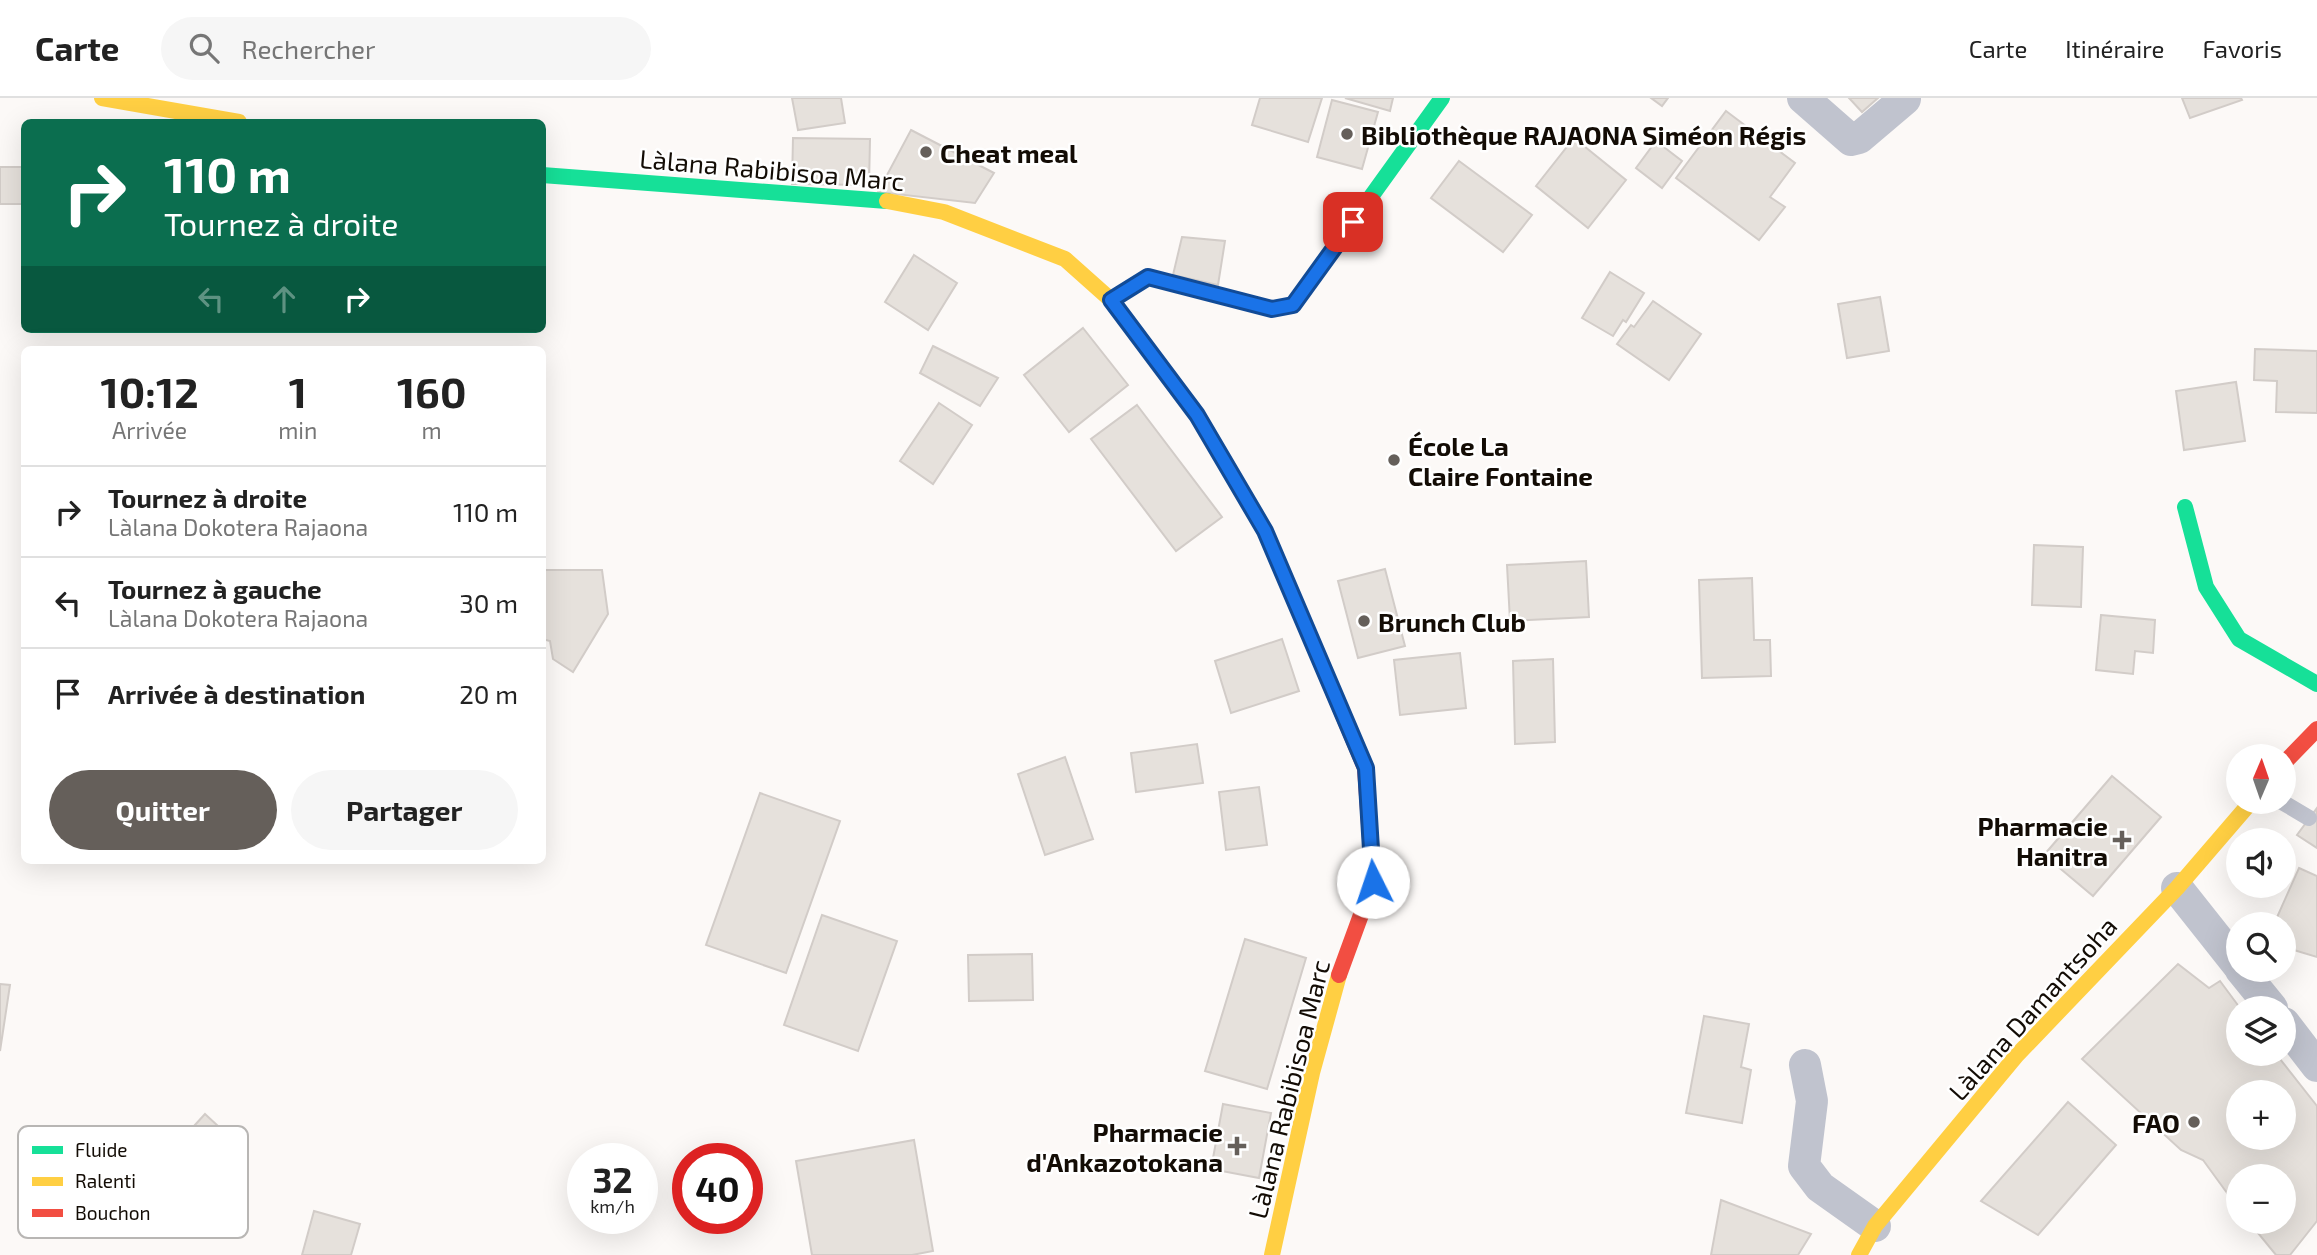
<!DOCTYPE html>
<html lang="fr">
<head>
<meta charset="utf-8">
<style>
  body { margin:0; font-family:"Exo 2",sans-serif; background:#f6f6f6; color:#222; height:100vh; display:flex; flex-direction:column; font-size:26px; white-space:nowrap }
  * { box-sizing:border-box; margin:0 }
  p { font-size:23px; color:#767676 }
  .icon { flex:none; width:38px; height:38px; fill:none; stroke:currentColor; stroke-width:2; stroke-linecap:round; stroke-linejoin:round }
  .map { position:relative; flex:1; overflow:hidden }
  .sheet { position:absolute; left:21px; top:248px; width:525px; height:518px; display:flex; flex-direction:column; background:#fff; border-radius:10px; box-shadow:0 7px 28px #0002 }
  .sheet>* { flex:none }
  .banner { position:absolute; left:21px; top:21px; width:525px; height:214px; border-radius:10px; box-shadow:0 7px 28px #0002; background:#0b6e4f; color:#fff; overflow:hidden }
  .needle { width:46px; rotate:2deg }
  .buttons { position:absolute; left:2226px; top:646px; display:grid; gap:14px }
  .buttons a { display:grid; place-items:center; width:70px; height:70px; border-radius:50%; background:#fff; box-shadow:0 7px 28px #0002; font-size:35px }
  .speed { position:absolute; left:567px; top:1045px; display:flex; gap:14px; font-size:35px; font-weight:700; text-align:center }
  .speed>* { display:grid; place-content:center; width:91px; height:91px; border-radius:50%; background:#fff; box-shadow:0 7px 28px #0002; line-height:1 }
  .speed small { font-size:18px; font-weight:400 }
  .speed .limit { border:10px solid #d22; background:#fff; color:#111 }
  .pin { position:absolute; display:grid; place-items:center; width:60px; height:60px; color:#fff; margin:-30px; border-radius:14px; box-shadow:0 4px 10px #0006 }
  .me { position:absolute; width:77px; margin:-38px; rotate:356deg; stroke-linejoin:round; filter:drop-shadow(0 0 5px #0008) }
  .turn { display:flex; align-items:center; gap:24px; height:147px; padding:0 28px; font-size:32px }
  .turn .icon { width:91px; height:91px; stroke-width:2.5 }
  .turn b { display:block; font-size:49px; line-height:60px }
  .lanes { display:flex; align-items:center; height:66px; padding:0 28px; background:#0003; justify-content:center; gap:35px; direction:ltr }
  .lanes .off { opacity:.35 }
  .eta { display:flex; justify-content:space-evenly; align-items:center; height:119px; text-align:center }
  .eta b { font-size:42px; font-weight:700; line-height:49px }
  .action { display:flex; gap:14px; margin-top:auto; padding:14px 28px }
  .action a { flex:1; height:80px; border-radius:42px; background:#655f5a; color:#fff; font-size:28px; font-weight:700; line-height:80px; text-align:center }
  .action a+a { background:#f6f6f6; color:#222 }
  ul { padding:0; list-style:none }
  li { display:flex; align-items:center; gap:21px; height:91px; padding:0 28px; border-top:2px solid #e0e0e0 }
  li div { flex:1 }
  li b { display:block; font-size:26px }
  li em { font-style:normal }
  header { display:flex; align-items:center; gap:42px; box-sizing:border-box; height:98px; padding:0 35px; background:#fff; border-bottom:2px solid #e0e0e0 }
  header strong { font-size:33px }
  nav { display:flex; gap:38px; margin-inline-start:auto; font-size:24px }
  .search { width:490px; height:63px; background:#f6f6f6; display:flex; align-items:center; gap:18px; box-sizing:border-box; padding:0 24px; border-radius:38px; color:#767676; font-size:26px }
  .map>svg:first-child { display:block }
</style>
</head>
<body>
<header>
<strong>Carte</strong>
<div class="search"><svg class="icon" aria-label="search" viewBox="0 0 24 24"><circle cx="10" cy="10" r="6"/><path d="M15 15l6 6"/></svg>Rechercher</div>
<nav><a>Carte</a><a>Itinéraire</a><a>Favoris</a></nav>
</header>
<div class="map">
<svg width="2317" height="1157" viewBox="0 0 2317 1157">
  <rect width="100%" height="100%" fill="#fcf9f7"/>
  <!-- building -->
  <g fill="#e6e1dc" stroke="#d2ccc8" stroke-width="2" fill-rule="evenodd">
    <polygon points="792,0 841,0 845,25 798,32"/>
    <polygon points="1260,0 1322,0 1308,44 1252,27"/>
    <polygon points="1345,0 1393,0 1390,13"/>
    <polygon points="1651,0 1668,0 1662,8"/>
    <polygon points="1849,0 1878,0 1862,14"/>
    <polygon points="2182,0 2241,0 2242,2 2190,20"/>
    <polygon points="1332,2 1378,14 1362,71 1317,59"/>
    <polygon points="1726,13 1795,65 1770,99 1785,109 1759,142 1676,80"/>
    <polygon points="911,32 994,75 975,105 878,94"/>
    <polygon points="793,40 870,41 869,87 792,86"/>
    <polygon points="1574,40 1626,82 1588,130 1536,88"/>
    <polygon points="1656,43 1682,63 1662,90 1636,70"/>
    <polygon points="1459,63 1532,117 1503,154 1431,100"/>
    <rect x="0" y="69" width="24" height="37"/>
    <polygon points="1182,139 1225,143 1218,187 1173,177"/>
    <polygon points="914,157 957,185 928,232 885,204"/>
    <polygon points="1610,174 1644,195 1626,224 1623,222 1613,238 1582,220"/>
    <polygon points="1880,199 1889,253 1847,260 1838,206"/>
    <polygon points="1653,203 1701,236 1669,282 1617,246 1631,227 1634,229"/>
    <polygon points="1083,230 1128,287 1069,334 1024,277"/>
    <polygon points="933,248 998,280 980,308 920,275"/>
    <polygon points="2255,251 2317,253 2317,315 2276,314 2277,283 2254,282"/>
    <polygon points="2236,284 2245,343 2184,352 2176,293"/>
    <polygon points="939,305 972,327 933,386 900,363"/>
    <polygon points="1137,307 1222,419 1176,453 1091,341"/>
    <polygon points="2034,447 2083,449 2081,509 2032,507"/>
    <polygon points="1586,463 1589,519 1510,523 1507,467"/>
    <polygon points="1385,471 1405,548 1358,560 1338,483"/>
    <polygon points="542,472 602,472 608,516 573,574 553,561 550,543 542,541"/>
    <polygon points="1752,480 1754,542 1770,542 1771,578 1702,580 1699,482"/>
    <polygon points="2101,517 2155,522 2153,555 2135,553 2133,576 2096,572"/>
    <polygon points="1282,541 1299,593 1231,615 1215,563"/>
    <polygon points="1460,555 1466,610 1400,617 1394,562"/>
    <polygon points="1553,561 1555,644 1515,646 1513,563"/>
    <polygon points="1197,646 1203,685 1136,694 1131,655"/>
    <polygon points="1065,659 1093,741 1045,757 1018,676"/>
    <polygon points="2112,678 2161,719 2093,798 2044,757"/>
    <polygon points="1259,689 1267,747 1226,752 1219,694"/>
    <polygon points="760,695 840,723 786,875 706,847"/>
    <polygon points="2317,710 2317,750 2297,737"/>
    <polygon points="2299,770 2317,778 2317,859 2284,849 2284,826 2274,826"/>
    <polygon points="822,817 897,843 858,953 784,927"/>
    <polygon points="1245,841 1306,860 1267,991 1205,973"/>
    <polygon points="1032,856 1033,902 969,903 968,857"/>
    <path d="M2178,866L2209,890L2220,883L2240,910L2238,956H2276L2317,1008V1123L2290,1157H2276L2249,1124H2284V1078H2238V1110L2203,1062L2181,1052L2082,961ZM2238,994H2284V1040H2238Z"/>
    <polygon points="0,886 10,887 0,953"/>
    <polygon points="1704,918 1749,926 1741,969 1751,972 1742,1025 1686,1015"/>
    <polygon points="2068,1004 2116,1047 2038,1137 1981,1103"/>
    <polygon points="1223,1006 1271,1015 1259,1080 1211,1071"/>
    <polygon points="205,1016 245,1053 179,1125 139,1088"/>
    <polygon points="914,1042 933,1153 912,1157 812,1157 796,1063"/>
    <polygon points="1721,1102 1811,1136 1798,1157 1711,1157"/>
    <polygon points="314,1113 360,1126 351,1157 302,1157"/>
  </g>
  <g fill="none" stroke-linecap="round" stroke-linejoin="round">
    <!-- lane -->
    <polyline stroke="#c0c3ce" stroke-width="16" points="2282,704 2309,720"/>
    <!-- street -->
    <g stroke="#c0c3ce" stroke-width="32">
      <polyline points="1803,0 1851,42 1859,40 1905,1"/>
      <polyline points="2177,790 2238,867"/>
      <polyline points="2241,872 2272,910"/>
      <polyline points="2284,925 2317,968"/>
      <polyline points="1805,967 1812,1003 1804,1068 1820,1089 1875,1128"/>
    </g>
    <!-- fast -->
    <g stroke="#16e098" stroke-width="16">
      <polyline points="542,77 887,103"/>
      <polyline points="1111,202 1148,179 1272,211 1293,207 1442,0"/>
      <polyline points="2185,409 2206,489 2239,541 2317,586"/>
    </g>
    <!-- slow -->
    <g stroke="#ffcf43" stroke-width="16">
      <polyline points="102,0 239,24"/>
      <polyline points="887,103 944,114 1065,161 1111,202 1197,317 1265,433 1295,503"/>
      <polyline points="1272,1157 1312,975 1339,877"/>
      <polyline points="1859,1157 1875,1128 2017,957 2177,790 2251,704"/>
    </g>
    <!-- jam -->
    <g stroke="#f24e42" stroke-width="16">
      <polyline points="1295,503 1365,670 1373,784 1339,877"/>
      <polyline points="2284,665 2317,631"/>
    </g>
  </g>
  <g fill="none" stroke-linecap="round" stroke-linejoin="round">
    <defs>
      <polyline id="route" points="1353,124 1293,207 1272,211 1148,179 1111,202 1197,317 1265,433 1366,670 1373,784"/>
    </defs>
    <!-- route casing -->
    <use href="#route" stroke="#114b97" stroke-width="18"/>
    <!-- route -->
    <use href="#route" stroke="#1a73e8" stroke-width="12"/>
  </g>
  <!-- markers -->
  <g fill="#655f5a" stroke="#fff" stroke-width="2.5">
    <circle cx="1347" cy="36" r="7"/>
    <circle cx="926" cy="54" r="7"/>
    <circle cx="1394" cy="362" r="7"/>
    <circle cx="1364" cy="523" r="7"/>
    <path d="M2118.5 731.5h7v7h7v7h-7v7h-7v-7h-7v-7h7z"/>
    <circle cx="2194" cy="1024" r="7"/>
    <path d="M1233.5 1037.5h7v7h7v7h-7v7h-7v-7h-7v-7h7z"/>
  </g>
  <g text-anchor="middle" dominant-baseline="central" stroke-width="5" stroke-linejoin="round" paint-order="stroke">
    <!-- poi labels -->
    <g font-size="26" font-weight="bold" fill="#130c05" stroke="#fff" text-anchor="start">
      <text x="1361" y="36">Bibliothèque RAJAONA Siméon Régis</text>
      <text x="940" y="54">Cheat meal</text>
      <text x="1408" y="347">École La<tspan x="1408" dy="30">Claire Fontaine</tspan></text>
      <text x="1378" y="523">Brunch Club</text>
      <text x="2108" y="727" text-anchor="end">Pharmacie<tspan x="2108" dy="30">Hanitra</tspan></text>
      <text x="2180" y="1024" text-anchor="end">FAO</text>
      <text x="1223" y="1033" text-anchor="end">Pharmacie<tspan x="1223" dy="30">d'Ankazotokana</tspan></text>
    </g>
    <!-- street labels -->
    <g font-size="26" fill="#130c05" stroke="#fff">
      <text transform="translate(772 71) rotate(5)">Làlana Rabibisoa Marc</text>
      <text transform="translate(2032 910) rotate(-48)">Làlana Damantsoha</text>
      <text transform="translate(1288 991) rotate(-76)">Làlana Rabibisoa Marc</text>
    </g>
  </g>
  <!-- legend -->
  <rect x="18" y="1028" width="230" height="112" rx="10" fill="#fff" stroke="#b8b6b4" stroke-width="2"/>
  <rect x="32" y="1048" width="31" height="8" fill="#16e098"/>
  <rect x="32" y="1079" width="31" height="9" fill="#ffcf43"/>
  <rect x="32" y="1111" width="31" height="8" fill="#f24e42"/>
  <g font-size="19" fill="#130c05">
    <text x="75" y="1059">Fluide</text>
    <text x="75" y="1090">Ralenti</text>
    <text x="75" y="1122">Bouchon</text>
  </g>
</svg>
<div class="buttons">
<a><svg class="needle" viewBox="-14 -14 28 28"><path d="M0-13l5 13h-10z" fill="#e53935"/><path d="M0 13l5-13h-10z" fill="#767676"/></svg></a>
<a><svg class="icon" aria-label="sound" viewBox="0 0 24 24"><path d="M4 9h4l5-4v14l-5-4H4zM17 9q2 3 0 6"/></svg></a>
<a><svg class="icon" aria-label="search" viewBox="0 0 24 24"><circle cx="10" cy="10" r="6"/><path d="M15 15l6 6"/></svg></a>
<a><svg class="icon" aria-label="layers" viewBox="0 0 24 24"><path d="M12 4l9 5-9 5-9-5zM3 14l9 5 9-5"/></svg></a>
<a>+</a>
<a>−</a>
</div>
<div class="speed"><div>32<small>km/h</small></div><div class="limit">40</div></div>
<div class="pin" style="left:1353px;top:124px;background:#d93025"><svg class="icon" aria-label="arrive" viewBox="0 0 24 24"><path d="M6 21V4h12l-3 4 3 4H6"/></svg></div>
<svg class="me" style="left:1373px;top:784px" viewBox="-20 -20 40 40"><circle r="19" fill="#fff"/><path d="M0-13L10 11 0 6-10 11z" fill="#1a73e8"/></svg>
<div class="banner">
<div class="turn"><svg class="icon" aria-label="right" viewBox="0 0 24 24"><path d="M7 20v-9h11M14 6l5 5-5 5"/></svg><div><b>110 m</b>Tournez à droite</div></div>
<div class="lanes"><svg class="icon off" aria-label="left" viewBox="0 0 24 24"><path d="M17 20v-9H6M10 6l-5 5 5 5"/></svg><svg class="icon off" aria-label="ahead" viewBox="0 0 24 24"><path d="M12 20V5M6 11l6-6 6 6"/></svg><svg class="icon" aria-label="right" viewBox="0 0 24 24"><path d="M7 20v-9h11M14 6l5 5-5 5"/></svg></div>
</div>
<section class="sheet">
<div class="eta">
<div><b>10:12</b><p>Arrivée</p></div>
<div><b>1</b><p>min</p></div>
<div><b>160</b><p>m</p></div>
</div>
<ul>
<li><svg class="icon" aria-label="right" viewBox="0 0 24 24"><path d="M7 20v-9h11M14 6l5 5-5 5"/></svg><div><b>Tournez à droite</b><p>Làlana Dokotera Rajaona</p></div><em>110 m</em></li>
<li><svg class="icon" aria-label="left" viewBox="0 0 24 24"><path d="M17 20v-9H6M10 6l-5 5 5 5"/></svg><div><b>Tournez à gauche</b><p>Làlana Dokotera Rajaona</p></div><em>30 m</em></li>
<li><svg class="icon" aria-label="arrive" viewBox="0 0 24 24"><path d="M6 21V4h12l-3 4 3 4H6"/></svg><div><b>Arrivée à destination</b></div><em>20 m</em></li>
</ul>
<div class="action"><a>Quitter</a><a>Partager</a></div>
</section>
</div>
</body>
</html>
